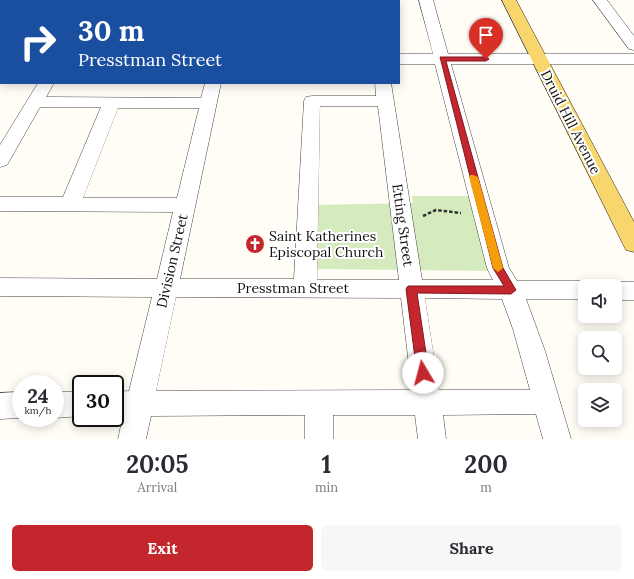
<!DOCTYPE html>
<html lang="en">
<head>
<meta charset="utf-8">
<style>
  body { margin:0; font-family:Lora,serif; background:#f7f7f7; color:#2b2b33; height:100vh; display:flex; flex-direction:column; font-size:15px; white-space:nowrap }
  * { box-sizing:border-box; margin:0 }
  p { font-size:13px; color:#7c7c81 }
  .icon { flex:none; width:22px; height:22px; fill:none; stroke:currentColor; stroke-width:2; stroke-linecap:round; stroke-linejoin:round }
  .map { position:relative; height:439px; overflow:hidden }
  .drawer { display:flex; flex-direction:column; background:#fff; flex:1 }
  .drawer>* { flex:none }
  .banner { position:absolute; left:0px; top:0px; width:400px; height:84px; box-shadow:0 2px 10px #0003; background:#1a4fa0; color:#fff; overflow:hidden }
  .tools { position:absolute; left:578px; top:279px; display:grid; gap:8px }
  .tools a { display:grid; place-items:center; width:44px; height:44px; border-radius:6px; background:#fff; box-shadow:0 2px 10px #0003; font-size:20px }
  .speed { position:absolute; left:12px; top:375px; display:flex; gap:8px; font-size:20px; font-weight:700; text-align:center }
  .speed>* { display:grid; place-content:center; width:52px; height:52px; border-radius:50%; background:#fff; box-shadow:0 2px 10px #0003; line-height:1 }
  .speed small { font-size:10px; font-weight:400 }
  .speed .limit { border:2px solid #111; border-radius:6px; background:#fff; color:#111 }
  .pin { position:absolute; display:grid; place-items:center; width:34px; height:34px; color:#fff; margin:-41px -17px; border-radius:50% 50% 50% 0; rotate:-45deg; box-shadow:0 0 4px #0007 }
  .pin .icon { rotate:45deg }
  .me { position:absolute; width:44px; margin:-22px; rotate:352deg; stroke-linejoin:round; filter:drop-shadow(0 0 3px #0008) }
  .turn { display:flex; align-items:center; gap:14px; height:84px; padding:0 12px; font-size:18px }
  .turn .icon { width:52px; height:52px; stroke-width:2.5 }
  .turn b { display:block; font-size:28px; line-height:34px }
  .eta { display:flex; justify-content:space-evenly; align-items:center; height:68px; text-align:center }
  .eta b { font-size:24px; font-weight:700; line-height:28px }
  .button { display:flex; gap:8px; margin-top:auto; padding:8px 12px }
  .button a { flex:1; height:46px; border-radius:6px; background:#c4262e; color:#fff; font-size:16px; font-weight:700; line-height:46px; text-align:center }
  .button a+a { background:#f7f7f7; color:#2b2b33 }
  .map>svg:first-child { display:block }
</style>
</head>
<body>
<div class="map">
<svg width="634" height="439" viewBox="0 0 634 439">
  <rect width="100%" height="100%" fill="#fffdf5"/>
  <!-- green -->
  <polygon fill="#d5ebbd" points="412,196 476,196 496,271 317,269 316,205 413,203"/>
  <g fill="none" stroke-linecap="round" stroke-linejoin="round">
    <defs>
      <g id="minor">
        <rect x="88" y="0" width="14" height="1"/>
        <rect x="141" y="0" width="14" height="1"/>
        <rect x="224" y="0" width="14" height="1"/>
        <polygon points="299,0 313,0 298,1"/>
        <rect x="363" y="0" width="14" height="1"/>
        <path d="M419,0H433L448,54H634V64H451L509,268L517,281H585L593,284L595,286H585V299H526L545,351L571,439H543L536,414L443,415L446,439H418L415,415H333V439H305V415L151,416L146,439H118L123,416H115V392L129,391L152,297L0,296V278L157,279L173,212L0,211V197H63L101,107H40L7,165L0,167V145L38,83H54L46,97L201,98L205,83H221L180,279H294L304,101L306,97L312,96H376L375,83H391L422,280H493L487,268L435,64H399V54H433ZM320,106H378L399,280H317ZM118,108H199L177,198H83ZM176,297L401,298L412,390L156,391ZM425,298L502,299L513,329L530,390H439Z"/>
        <polygon points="593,0 607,0 634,36 634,50 629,49"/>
        <rect x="0" y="52" width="1" height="10"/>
        <polygon points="615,282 634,282 634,300 615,300 615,286 606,286"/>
        <polygon points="21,392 21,418 0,419 0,393"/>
        <polygon points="55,392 81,392 81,416 55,418"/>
      </g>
      <polygon id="major" points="502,0 516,0 634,222 634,252 626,250 623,244"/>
    </defs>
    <!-- minor casing -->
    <use href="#minor" stroke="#444" stroke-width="1"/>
    <!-- major casing -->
    <use href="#major" stroke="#222" stroke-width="1"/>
    <!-- path -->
    <polyline stroke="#333" stroke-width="2.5" stroke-dasharray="3.5 2" stroke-linecap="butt" points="423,216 436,210 461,213"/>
    <!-- minor -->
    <use href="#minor" fill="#fff" fill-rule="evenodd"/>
    <!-- major -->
    <use href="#major" fill="#f9d66b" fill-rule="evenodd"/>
  </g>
  <!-- route -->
  <polygon fill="#c4262e" stroke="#7f191e" points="440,57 486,57 489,59 486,61 446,61 503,268 516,290 511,294 417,293 429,373 427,376 423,378 419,376 417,373 406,289 408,286 504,286 493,268"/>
  <!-- slow -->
  <polygon fill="#f59e0b" points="470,175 473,175 478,177 503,268 498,272 493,268 469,177"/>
  <!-- icons -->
  <defs>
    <symbol id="church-disc" viewBox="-11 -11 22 22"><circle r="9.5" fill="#c4262e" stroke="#fff"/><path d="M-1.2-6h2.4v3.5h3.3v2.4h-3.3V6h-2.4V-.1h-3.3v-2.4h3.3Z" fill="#fff"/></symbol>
  </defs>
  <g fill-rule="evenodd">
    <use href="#church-disc" x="244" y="233" width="22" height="22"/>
  </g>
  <g text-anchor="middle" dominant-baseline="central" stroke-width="4" stroke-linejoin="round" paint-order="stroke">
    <!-- street labels -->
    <g font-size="14" fill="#111" stroke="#fff">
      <text transform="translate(571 122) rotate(63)">Druid Hill Avenue</text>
      <text transform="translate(403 225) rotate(82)">Etting Street</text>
      <text transform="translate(172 261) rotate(-77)">Division Street</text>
      <text x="293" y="288">Presstman Street</text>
    </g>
    <!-- poi labels -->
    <g font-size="14" fill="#111" stroke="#fff" text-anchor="start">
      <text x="269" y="236">Saint Katherines<tspan x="269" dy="16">Episcopal Church</tspan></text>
    </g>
  </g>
</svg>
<div class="tools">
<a><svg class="icon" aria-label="sound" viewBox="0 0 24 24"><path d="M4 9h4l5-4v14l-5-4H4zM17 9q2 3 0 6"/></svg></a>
<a><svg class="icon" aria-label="search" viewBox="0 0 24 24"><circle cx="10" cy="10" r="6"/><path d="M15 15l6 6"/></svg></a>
<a><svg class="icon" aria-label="layers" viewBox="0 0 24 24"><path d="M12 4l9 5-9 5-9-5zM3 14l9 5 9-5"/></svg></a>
</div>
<div class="speed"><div>24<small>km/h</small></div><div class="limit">30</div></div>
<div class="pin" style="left:486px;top:59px;background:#d93025"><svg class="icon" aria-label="arrive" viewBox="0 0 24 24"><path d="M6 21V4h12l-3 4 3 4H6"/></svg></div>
<svg class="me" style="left:423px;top:373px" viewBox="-20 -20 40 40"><circle r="19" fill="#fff"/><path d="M0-13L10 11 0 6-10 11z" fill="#c4262e"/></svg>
<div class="banner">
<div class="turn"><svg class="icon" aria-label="right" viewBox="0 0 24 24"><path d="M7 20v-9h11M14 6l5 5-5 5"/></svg><div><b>30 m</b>Presstman Street</div></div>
</div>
</div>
<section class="drawer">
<div class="eta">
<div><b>20:05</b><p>Arrival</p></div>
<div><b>1</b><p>min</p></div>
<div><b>200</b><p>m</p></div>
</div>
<div class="button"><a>Exit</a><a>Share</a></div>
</section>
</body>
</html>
